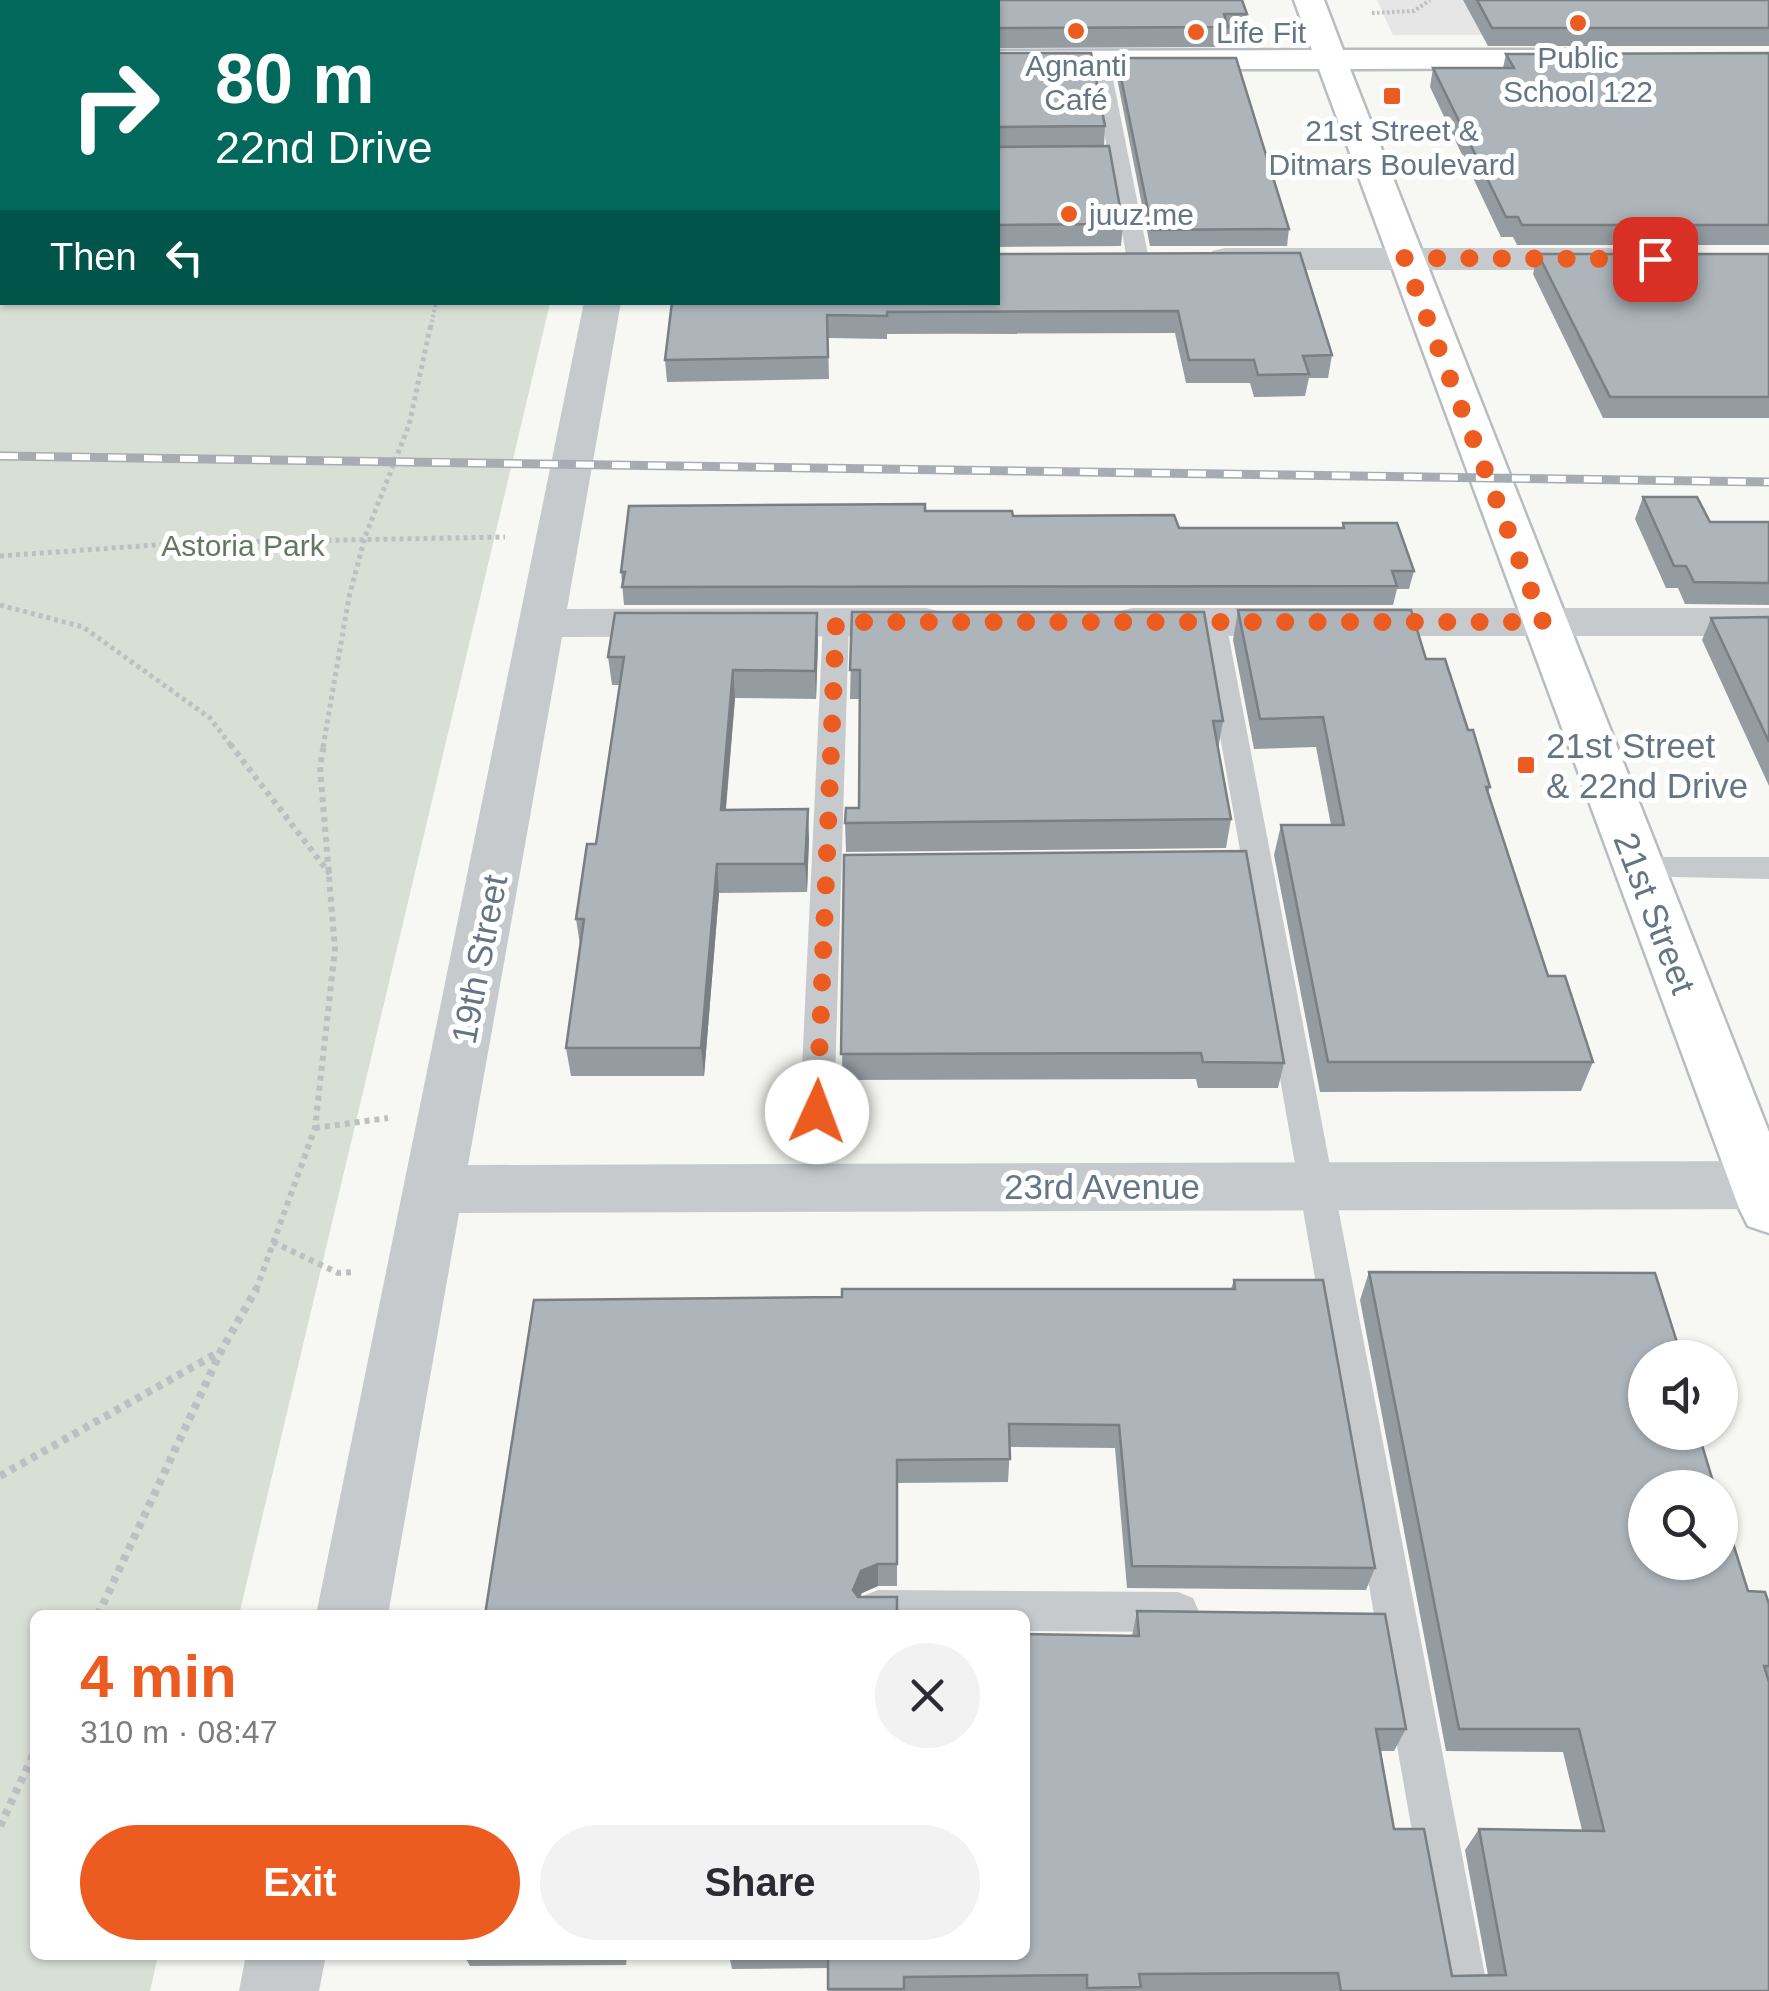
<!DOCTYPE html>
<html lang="en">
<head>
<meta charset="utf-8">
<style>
  body { margin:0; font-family:Arial,sans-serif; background:#f2f2f3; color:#2b2b33; height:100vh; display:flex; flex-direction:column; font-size:38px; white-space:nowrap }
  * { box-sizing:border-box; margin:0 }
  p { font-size:32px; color:#7c7c81 }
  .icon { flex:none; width:55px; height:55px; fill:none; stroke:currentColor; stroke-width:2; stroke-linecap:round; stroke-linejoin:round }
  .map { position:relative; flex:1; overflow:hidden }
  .panel { position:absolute; left:30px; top:1610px; width:1000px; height:350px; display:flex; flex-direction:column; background:#fff; border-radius:15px; box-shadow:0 2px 8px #0004 }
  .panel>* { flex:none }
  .top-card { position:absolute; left:0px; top:0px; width:1000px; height:305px; box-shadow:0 2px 8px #0004; background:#00695c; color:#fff; overflow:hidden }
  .buttons { position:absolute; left:1628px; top:1340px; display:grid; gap:20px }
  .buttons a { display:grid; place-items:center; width:110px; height:110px; border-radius:50%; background:#fff; box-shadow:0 2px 8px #0004; font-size:50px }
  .pin { position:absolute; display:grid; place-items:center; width:85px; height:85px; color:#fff; margin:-42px; border-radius:20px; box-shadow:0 5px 15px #0006 }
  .me { position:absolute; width:110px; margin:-55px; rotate:2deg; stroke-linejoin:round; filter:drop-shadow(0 0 8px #0008) }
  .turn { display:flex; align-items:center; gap:35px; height:210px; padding:0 50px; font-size:45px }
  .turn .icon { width:130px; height:130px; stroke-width:2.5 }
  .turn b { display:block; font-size:70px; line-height:85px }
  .then { display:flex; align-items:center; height:95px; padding:0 50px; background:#0003; gap:20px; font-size:38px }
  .round { display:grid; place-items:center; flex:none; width:105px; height:105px; border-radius:52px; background:#f2f2f3 }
  .overview { display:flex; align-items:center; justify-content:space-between; height:170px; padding:0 50px }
  h1 { font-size:60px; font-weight:700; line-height:75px; color:#ec5b1f }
  .button { display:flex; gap:20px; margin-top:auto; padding:20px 50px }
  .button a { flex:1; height:115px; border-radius:60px; background:#ec5b1f; color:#fff; font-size:40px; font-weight:700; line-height:115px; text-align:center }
  .button a+a { background:#f2f2f3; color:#2b2b33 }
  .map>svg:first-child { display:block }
</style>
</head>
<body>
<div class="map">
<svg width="1769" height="1991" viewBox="0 0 1769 1991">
  <rect width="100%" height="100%" fill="#f7f7f4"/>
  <!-- built -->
  <polygon fill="#e5e6e5" points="1377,0 1769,0 1769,34 1393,35"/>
  <!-- green -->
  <polygon fill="#d8dfd4" points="0,81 2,302 550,303 239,1615 35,1615 35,1955 158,1955 150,1991 0,1991"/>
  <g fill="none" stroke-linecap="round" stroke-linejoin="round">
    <defs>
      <polygon id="secondary" points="1294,0 1324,0 1343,50 1579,50 1590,53 1594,59 1590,65 1579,68 1350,69 1769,1132 1769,1233 1748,1226 1739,1208 1319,69 998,69 998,51 1312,50"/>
    </defs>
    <!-- secondary casing -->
    <use href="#secondary" stroke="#b8bdc2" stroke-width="5"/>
    <!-- path-far3 -->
    <g stroke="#bdc0c2" stroke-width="4" stroke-dasharray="2.5 2.5" stroke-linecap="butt">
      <polyline points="1372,13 1414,11 1430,0"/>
      <polyline points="431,327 436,302"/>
    </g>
    <!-- path-far2 -->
    <g stroke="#bdc0c2" stroke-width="5" stroke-dasharray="4 4" stroke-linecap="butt">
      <polyline points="0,556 184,543 505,537"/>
      <polyline points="0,605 83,627 210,718 232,747"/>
      <polyline points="323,747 349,597 365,537 409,425 431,324"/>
    </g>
    <!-- path-far1 -->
    <g stroke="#bdc0c2" stroke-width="6" stroke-dasharray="5 5" stroke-linecap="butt">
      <polyline points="230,744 330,874"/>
      <polyline points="315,1128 388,1118"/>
      <polyline points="273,1242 338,1273 355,1272"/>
      <polyline points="256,1290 315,1128 335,949 320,767 324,744"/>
    </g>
    <!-- path -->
    <g stroke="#bdc0c2" stroke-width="8" stroke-dasharray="6 6" stroke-linecap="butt">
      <polyline points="0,1476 221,1351"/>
      <polyline points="98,1615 221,1351 257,1288"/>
      <polyline points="0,1826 35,1751"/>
    </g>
    <!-- lane -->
    <g fill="#c6cacd" fill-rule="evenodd">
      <polygon points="1100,54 1109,59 1149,260 1138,266 1127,260 1091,59"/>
      <polygon points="836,614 849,622 834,1111 829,1121 817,1124 805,1121 800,1111 823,622"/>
      <polygon points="1213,614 1226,622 1488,1991 1440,1991 1200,622"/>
      <polygon points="1637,857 1769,857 1769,879 1626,876 1622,868 1626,860"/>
      <polygon points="878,1590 1178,1592 1193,1598 1199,1612 1193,1626 1178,1632 1025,1631 1025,1615 859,1615 857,1610 863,1596"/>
    </g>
    <!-- street -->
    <g fill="#c6cacd" fill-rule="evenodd">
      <rect x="0" y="52" width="2" height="18"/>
      <polygon points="1225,248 1609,248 1622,251 1627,259 1622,267 1609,270 1225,270 1212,267 1207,259 1212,251"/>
      <polygon points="584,302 621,302 567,609 926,608 942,612 949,622 942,632 926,636 562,637 468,1165 1769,1161 1769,1209 459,1213 388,1615 316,1615"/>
      <polygon points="1132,608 1769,608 1769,636 1132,636 1116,632 1109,622 1116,612"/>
      <polygon points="246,1955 326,1955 319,1991 239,1991"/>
    </g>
    <!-- secondary -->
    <use href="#secondary" fill="#fff" fill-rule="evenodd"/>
    <defs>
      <polyline id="rail" points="0,456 1769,482"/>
    </defs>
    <!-- rail casing -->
    <use href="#rail" stroke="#a6acb2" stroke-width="9"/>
    <!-- rail -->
    <use href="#rail" stroke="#fff" stroke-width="6" stroke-dasharray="18" stroke-linecap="butt"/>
  </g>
  <!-- wall -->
  <g fill="#959ca1">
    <polygon points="0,0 616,0 615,2 2,2 2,34 0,34"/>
    <polygon points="1463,0 1769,0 1769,46 1488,46"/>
    <polygon points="998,2 1247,14 1244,34 1227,34 1225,47 998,48"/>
    <polygon points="998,51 1105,126 1104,146 1123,224 1121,246 998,247"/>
    <polygon points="1769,53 1769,245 1517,245 1513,237 1501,237 1430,87 1433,68 1503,68 1506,54"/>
    <polygon points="1117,58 1289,229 1287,246 1150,246 1116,73"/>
    <polygon points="999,254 1332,355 1328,378 1309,378 1305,396 1254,397 1250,383 1186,383 1175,333 887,334 887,339 828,338 829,379 667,382 665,360"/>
    <polygon points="1538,254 1769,254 1769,418 1603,418 1533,274"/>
    <polygon points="1643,497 1710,522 1769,522 1769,605 1685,604 1678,588 1666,588 1635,519"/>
    <polygon points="925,511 1179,528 1342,528 1343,523 1414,571 1409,589 1397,589 1393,605 624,605 621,572"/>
    <polygon points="1238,610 1426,659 1468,730 1490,787 1488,793 1548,976 1593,1062 1581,1091 1320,1092 1274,855 1281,825 1331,825 1316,747 1254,749 1233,640"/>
    <polygon points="852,612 1223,721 1218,750 1231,819 1226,848 846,852 845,823 859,808 859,699 850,699"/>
    <polygon points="1769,617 1769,786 1702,640 1711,618"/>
    <polygon points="818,641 816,699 735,698 726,810 809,838 807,892 719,893 704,1076 571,1076 566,1048 580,945 576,919 596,844 620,685 612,685 608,657"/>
    <polygon points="844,855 1284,1063 1278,1088 1198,1088 1196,1079 842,1080"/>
    <polygon points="1369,1272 1645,1358 1748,1591 1769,1604 1769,1991 828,1991 828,1968 732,1969 729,1955 1025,1955 1132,1636 1137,1611 1406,1729 1394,1751 1381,1751 1394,1829 1452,1976 1488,1975 1465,1850 1479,1829 1582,1830 1563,1752 1446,1751 1360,1300"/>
    <polygon points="1234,1280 1375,1568 1366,1590 1127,1588 1115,1448 1010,1447 1008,1482 897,1483 897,1586 878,1586 862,1593 485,1615 842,1297 1231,1289"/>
    <polygon points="464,1955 627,1955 626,1965 470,1966"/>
  </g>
  <!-- shaded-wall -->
  <g fill="#797f83">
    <polygon points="817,613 818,641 816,699 815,671"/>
    <polygon points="733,670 735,698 723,839 721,810"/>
    <polygon points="808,809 809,838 807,892 805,864"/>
    <polygon points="717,864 719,893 704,1076 701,1048"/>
    <polygon points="878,1564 878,1586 862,1593 854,1611 853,1590 861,1571"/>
  </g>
  <!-- building -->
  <g fill="#adb5bb" stroke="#797f83" stroke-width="2.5">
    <polygon points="0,0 608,0 608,2 2,2 2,13 0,13"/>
    <polygon points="723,0 1242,0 1247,14 1224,14 1228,27 998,28 998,2 723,2"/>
    <polygon points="1477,0 1769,0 1769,28 1492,28"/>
    <polygon points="998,51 999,53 1091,53 1105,126 999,127 998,133"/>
    <polygon points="1769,53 1769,225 1522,225 1518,217 1506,217 1433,68 1514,68 1506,54"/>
    <polygon points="1117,58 1236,58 1289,229 1152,230"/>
    <polygon points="998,145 999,147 1109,146 1123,224 999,225 998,226"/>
    <polygon points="998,252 999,254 1300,253 1332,355 1303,356 1309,374 1258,375 1254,360 1189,360 1178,311 887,312 887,316 827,315 828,357 665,360 672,302 998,302"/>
    <polygon points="1538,254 1769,254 1769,397 1610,397"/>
    <polygon points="1643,497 1697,497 1710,522 1769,522 1769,583 1694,582 1686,566 1674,566"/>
    <polygon points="925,504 925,511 1012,511 1013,516 1174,515 1179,528 1344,528 1343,523 1397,523 1414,571 1392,571 1397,586 622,587 625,572 621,572 629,506"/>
    <polygon points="1238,610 1411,610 1426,659 1445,659 1468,730 1473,730 1490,787 1486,787 1548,976 1565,976 1593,1062 1328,1062 1281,825 1344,825 1323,717 1260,719"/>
    <polygon points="852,612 1204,612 1223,721 1213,721 1231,819 845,823 846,808 859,808 860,670 850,670"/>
    <polygon points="615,613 817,613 815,671 733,670 721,810 808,809 805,864 717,864 701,1048 566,1048 584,919 576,919 587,844 596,844 624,657 608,657"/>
    <polygon points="1769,617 1769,742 1711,618"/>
    <polygon points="1246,851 1284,1063 1203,1062 1201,1053 841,1054 844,855"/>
    <polygon points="1369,1272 1655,1273 1682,1358 1645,1358 1645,1432 1698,1432 1715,1488 1645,1488 1645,1562 1720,1562 1720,1502 1748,1591 1765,1592 1769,1604 1769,1666 1764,1666 1769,1682 1769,1991 1341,1991 1338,1973 1139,1974 1141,1987 1087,1988 1087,1975 904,1977 904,1989 828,1989 828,1955 1025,1955 1025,1634 1139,1636 1137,1611 1385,1614 1406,1729 1376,1729 1394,1829 1424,1829 1452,1976 1506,1975 1479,1829 1604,1831 1579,1729 1459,1729"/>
    <polygon points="1234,1280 1323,1280 1375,1568 1132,1566 1119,1425 1009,1424 1010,1459 897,1460 897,1564 878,1564 861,1571 853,1590 858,1597 897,1597 897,1615 485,1615 534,1300 842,1297 842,1289 1235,1289"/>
  </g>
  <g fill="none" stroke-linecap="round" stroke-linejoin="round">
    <!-- route -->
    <polyline stroke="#ec5b1f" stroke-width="18" stroke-dasharray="0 32.4" points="817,1112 836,622 1543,622 1404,258 1655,259"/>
  </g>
  <!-- markers -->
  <g fill="#ec5b1f" stroke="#fff" stroke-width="4">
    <circle cx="1578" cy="23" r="10"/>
    <circle cx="1076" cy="31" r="10"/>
    <circle cx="1196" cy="32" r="10"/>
    <rect x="1382" y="86" width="20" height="20" rx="5"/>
    <circle cx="1069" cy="214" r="10"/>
    <rect x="1516" y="755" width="20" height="20" rx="5"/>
  </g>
  <g text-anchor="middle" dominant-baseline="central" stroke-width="10" stroke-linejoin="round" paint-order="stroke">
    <!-- far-poi labels -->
    <g font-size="30" fill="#647586" stroke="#fff">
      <text x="1216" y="32" text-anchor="start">Life Fit</text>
      <text x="1578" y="57">Public<tspan x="1578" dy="34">School 122</tspan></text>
      <text x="1076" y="65">Agnanti<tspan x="1076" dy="34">Café</tspan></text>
      <text x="1392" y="130">21st Street &amp;<tspan x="1392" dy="34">Ditmars Boulevard</tspan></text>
      <text x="1089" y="214" text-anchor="start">juuz.me</text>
    </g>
    <!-- far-park labels -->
    <g font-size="30" fill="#637860" stroke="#fff">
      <text x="243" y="545">Astoria Park</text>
    </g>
    <!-- poi labels -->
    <g font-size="35" fill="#647586" stroke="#fff" text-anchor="start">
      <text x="1546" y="745">21st Street<tspan x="1546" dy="40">&amp; 22nd Drive</tspan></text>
    </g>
    <!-- street labels -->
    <g font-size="35" fill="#647586" stroke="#fff">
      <text transform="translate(1655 913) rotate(69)">21st Street</text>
      <text transform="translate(479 959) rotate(-79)">19th Street</text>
      <text x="1102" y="1186">23rd Avenue</text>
    </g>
  </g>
</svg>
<div class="buttons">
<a><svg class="icon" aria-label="sound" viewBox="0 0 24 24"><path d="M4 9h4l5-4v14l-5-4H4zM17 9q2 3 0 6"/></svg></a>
<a><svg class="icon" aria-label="search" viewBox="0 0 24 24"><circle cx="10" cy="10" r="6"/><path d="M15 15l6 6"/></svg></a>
</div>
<div class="pin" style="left:1655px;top:259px;background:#d93025"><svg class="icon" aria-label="arrive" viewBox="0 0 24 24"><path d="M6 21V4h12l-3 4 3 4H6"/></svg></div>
<svg class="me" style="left:817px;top:1112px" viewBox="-20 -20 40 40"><circle r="19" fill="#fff"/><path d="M0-13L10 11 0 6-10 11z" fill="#ec5b1f"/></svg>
<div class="top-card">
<div class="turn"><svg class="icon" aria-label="right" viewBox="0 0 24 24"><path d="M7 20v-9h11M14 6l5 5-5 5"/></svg><div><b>80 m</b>22nd Drive</div></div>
<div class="then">Then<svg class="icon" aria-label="left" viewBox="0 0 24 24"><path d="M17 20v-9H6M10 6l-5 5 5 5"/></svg></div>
</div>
<section class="panel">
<div class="overview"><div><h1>4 min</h1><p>310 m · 08:47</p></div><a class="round"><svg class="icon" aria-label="close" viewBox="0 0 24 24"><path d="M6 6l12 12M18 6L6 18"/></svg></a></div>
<div class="button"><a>Exit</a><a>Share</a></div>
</section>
</div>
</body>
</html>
